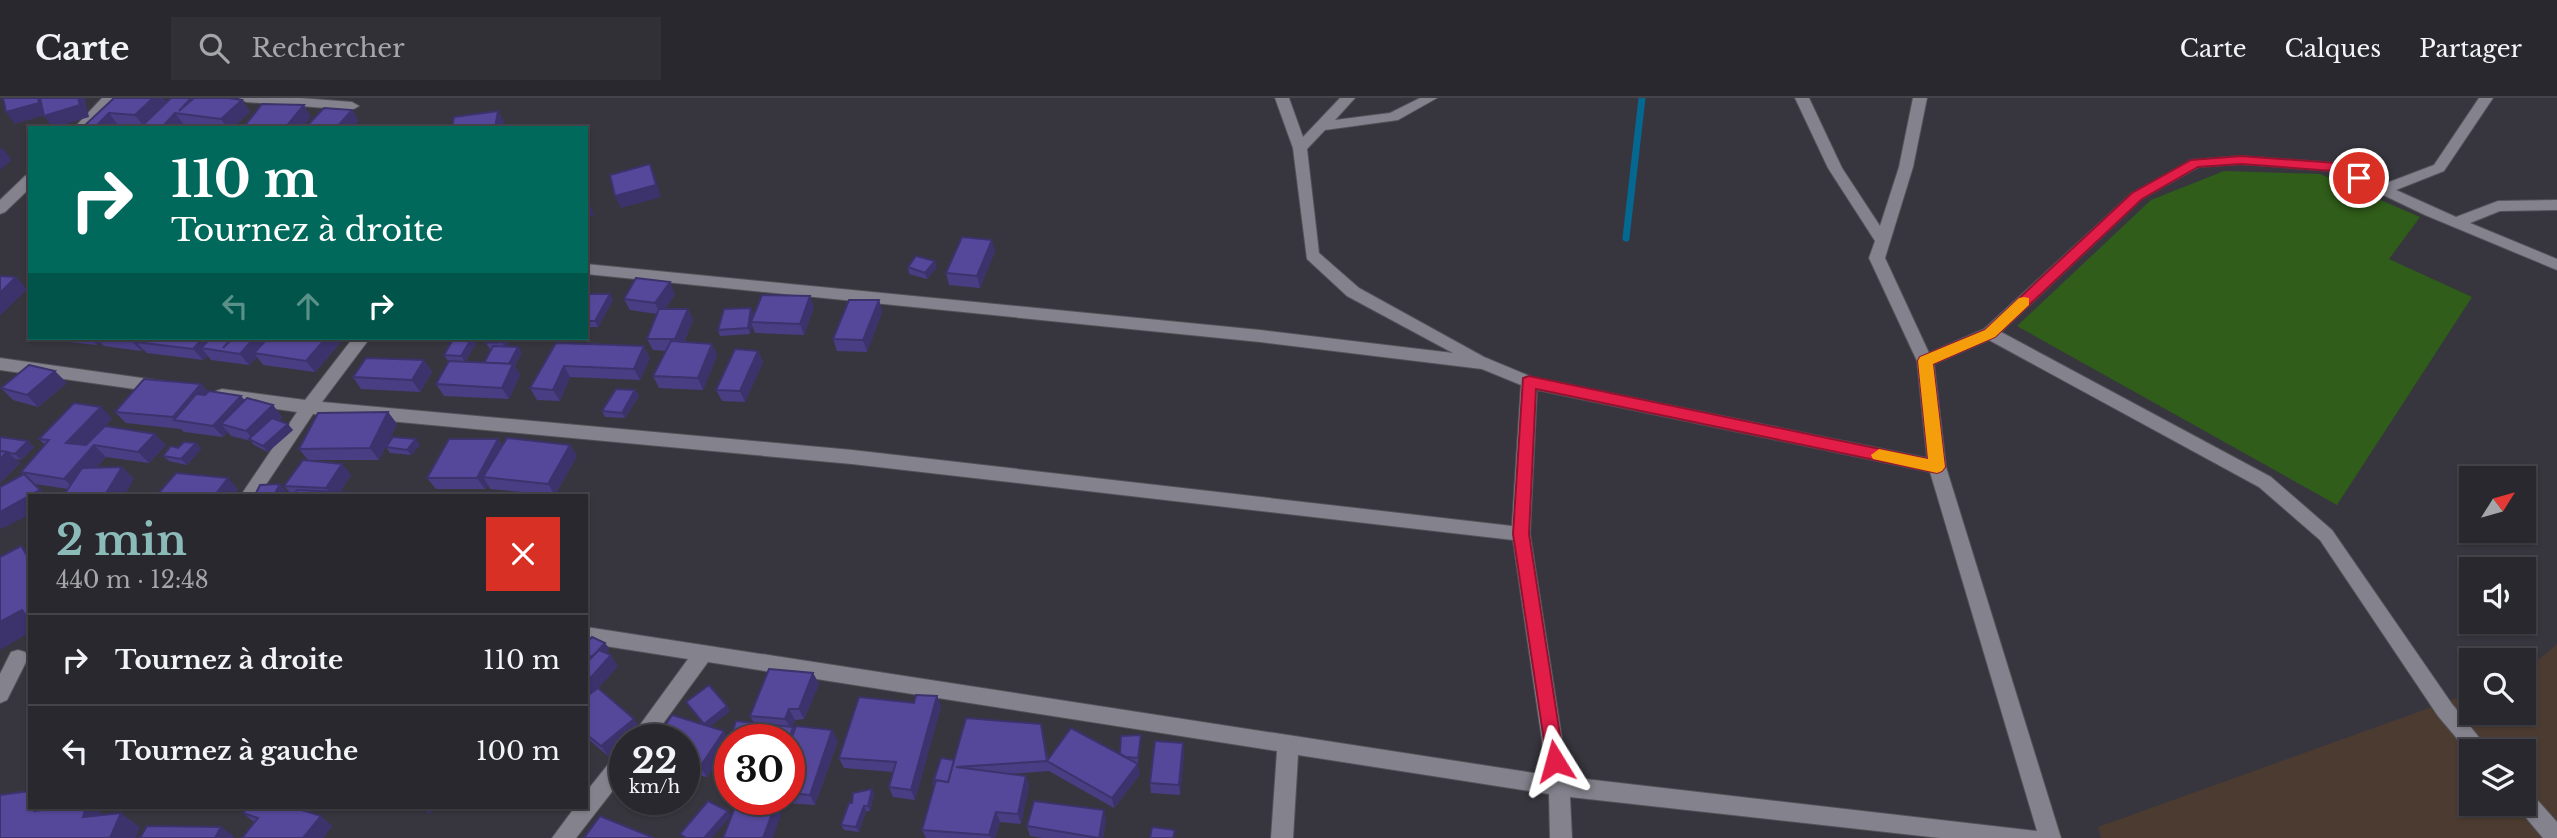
<!DOCTYPE html>
<html lang="fr">
<head>
<meta charset="utf-8">
<style>
  body { margin:0; font-family:"Libre Baskerville",serif; background:#313036; color:#f1f3f6; height:100vh; display:flex; flex-direction:column; font-size:26px; white-space:nowrap }
  * { box-sizing:border-box; margin:0 }
  p { font-size:23px; color:#a5a6aa }
  .icon { flex:none; width:38px; height:38px; fill:none; stroke:currentColor; stroke-width:2; stroke-linecap:round; stroke-linejoin:round }
  .map { position:relative; flex:1; overflow:hidden }
  .side { position:absolute; left:28px; top:396px; width:560px; height:315px; display:flex; flex-direction:column; background:#29282e; border-radius:0px; box-shadow:0 2px 5px #0004,0 0 0 2px #45444a }
  .side>* { flex:none }
  .hud { position:absolute; left:28px; top:28px; width:560px; height:214px; border-radius:0px; box-shadow:0 2px 5px #0004,0 0 0 2px #45444a; background:#00695c; color:#fff; overflow:hidden }
  .needle { width:46px; rotate:53deg }
  .controls { position:absolute; left:2459px; top:368px; display:grid; gap:14px }
  .controls a { display:grid; place-items:center; width:77px; height:77px; border-radius:0px; background:#29282e; box-shadow:0 2px 5px #0004,0 0 0 2px #45444a; font-size:35px }
  .speed { position:absolute; left:609px; top:626px; display:flex; gap:14px; font-size:35px; font-weight:700; text-align:center }
  .speed>* { display:grid; place-content:center; width:91px; height:91px; border-radius:50%; background:#29282e; box-shadow:0 2px 5px #0004,0 0 0 2px #45444a; line-height:1 }
  .speed small { font-size:18px; font-weight:400 }
  .speed .limit { border:10px solid #d22; background:#fff; color:#111 }
  .pin { position:absolute; display:grid; place-items:center; width:60px; height:60px; color:#fff; margin:-30px; border:4px solid #fff; border-radius:50%; box-shadow:0 2px 7px #0007 }
  .me { position:absolute; width:77px; margin:-38px; rotate:352deg; stroke-linejoin:round; filter:drop-shadow(0 0 5px #0008) }
  .turn { display:flex; align-items:center; gap:24px; height:147px; padding:0 28px; font-size:32px }
  .turn .icon { width:91px; height:91px; stroke-width:2.5 }
  .turn b { display:block; font-size:49px; line-height:60px }
  .lanes { display:flex; align-items:center; height:66px; padding:0 28px; background:#0003; justify-content:center; gap:35px; direction:ltr }
  .lanes .off { opacity:.35 }
  .round { display:grid; place-items:center; flex:none; width:74px; height:74px; border-radius:0px; background:#313036 }
  .headline { display:flex; align-items:center; justify-content:space-between; height:119px; padding:0 28px }
  h1 { font-size:42px; font-weight:700; line-height:52px; color:#8bbbb9 }
  ul { padding:0; list-style:none }
  li { display:flex; align-items:center; gap:21px; height:91px; padding:0 28px; border-top:2px solid #45444a }
  li div { flex:1 }
  li b { display:block; font-size:26px }
  li em { font-style:normal }
  header { display:flex; align-items:center; gap:42px; box-sizing:border-box; height:98px; padding:0 35px; background:#29282e; border-bottom:2px solid #45444a }
  header strong { font-size:33px }
  nav { display:flex; gap:38px; margin-inline-start:auto; font-size:24px }
  .search { width:490px; height:63px; background:#313036; display:flex; align-items:center; gap:18px; box-sizing:border-box; padding:0 24px; border-radius:0px; color:#a5a6aa; font-size:26px }
  .map>svg:first-child { display:block }
</style>
</head>
<body>
<header>
<strong>Carte</strong>
<div class="search"><svg class="icon" aria-label="search" viewBox="0 0 24 24"><circle cx="10" cy="10" r="6"/><path d="M15 15l6 6"/></svg>Rechercher</div>
<nav><a>Carte</a><a>Calques</a><a>Partager</a></nav>
</header>
<div class="map">
<svg width="2557" height="740" viewBox="0 0 2557 740">
  <rect width="100%" height="100%" fill="#37363e"/>
  <!-- commercial -->
  <path fill="#4c3b30" fill-rule="evenodd" d="M2557,546V740H2101L2098,729L2471,595V614H2524V574ZM2471,653H2524V705H2471Z"/>
  <!-- green -->
  <polygon fill="#305d19" points="2224,73 2320,76 2420,119 2389,161 2472,199 2337,407 2017,228 2151,102"/>
  <g fill="none" stroke-linecap="round" stroke-linejoin="round">
    <!-- stream -->
    <polyline stroke="#046891" stroke-width="7" points="1626,140 1642,0"/>
    <defs>
      <g id="minor">
        <polygon points="102,0 117,0 89,30 74,30"/>
        <polygon points="239,0 300,0 352,4 359,8 352,12 246,4"/>
        <path d="M1275,0H1289L1303,39L1340,0H1355L1335,22L1390,15L1420,0H1437L1398,22L1325,32L1307,51L1319,155L1359,190L1484,259L1532,279L1927,360L1917,263L1869,160L1875,143L1828,70L1795,0H1809L1842,70L1880,128L1899,69L1913,0H1927L1913,69L1885,160L1929,255L1984,231L2132,95L2191,62L2241,58L2336,65L2384,86L2434,67L2479,0H2493L2444,73L2396,92L2456,119L2498,103L2557,102V112L2500,113L2470,125L2557,161V172L2425,117L2333,73L2241,66L2199,69L2142,101L2001,234L2271,379L2332,432L2452,606L2490,653H2471V657L2438,618L2320,442L2259,389L1989,242L1934,266L1946,369L2061,740H1940L1570,699L1572,740H1550L1549,696L1298,657L1293,740H1271L1277,653L708,564L651,642H629L688,561L586,545V529L1547,677L1513,442L852,366L313,316L259,397H241L297,314L222,303L216,301L214,297L216,293L222,291L305,302L353,240H370L322,304L852,352L1512,428L1521,287L1482,271L1260,244L586,176V166L1260,232L1453,255L1347,198L1307,161L1293,50ZM1537,292L1930,374L2037,733L1568,679L1530,436Z"/>
        <polygon points="30,76 30,90 5,114 0,116 0,102 25,78"/>
        <polygon points="0,260 163,283 171,289 163,295 0,272"/>
        <polygon points="18,552 25,554 28,560 7,602 0,605 0,576 11,554"/>
        <polygon points="625,652 625,677 576,740 552,740 575,709 586,709 586,694 618,654"/>
        <polygon points="2524,692 2531,695 2557,724 2557,740 2543,740 2517,709 2515,705 2524,705"/>
      </g>
    </defs>
    <!-- minor casing -->
    <use href="#minor" stroke="#525259" stroke-width="2"/>
    <!-- minor -->
    <use href="#minor" fill="#84838d" fill-rule="evenodd"/>
  </g>
  <!-- wall -->
  <g fill="#493e84">
    <polygon points="114,0 167,4 242,2 250,14 232,30 204,30 184,27 182,29 82,30"/>
    <polygon points="995,153 980,190 949,187 946,175"/>
    <polygon points="908,169 937,169 927,181 909,176"/>
    <polygon points="675,196 665,211 688,211 693,222 684,244 712,246 717,257 703,292 659,290 653,278 666,253 653,252 647,241 657,216 630,212 624,201"/>
    <polygon points="586,201 613,202 598,229 586,229"/>
    <polygon points="879,202 882,214 867,254 837,253 833,241"/>
    <polygon points="814,209 804,237 755,235 752,227 750,236 720,238 718,232 754,216"/>
    <polygon points="58,240 336,240 340,245 315,274 263,267 257,259 249,267 211,262 208,258 203,262 147,255 143,251 141,253 104,248 100,244 97,247 60,243"/>
    <polygon points="479,240 465,264 484,265 491,251 490,251 486,245 489,240 511,240 506,249 518,249 522,255 515,268 520,277 509,301 444,298 436,286 457,264 448,263 444,257"/>
    <polygon points="556,245 650,260 640,282 570,279 560,303 537,302 530,290"/>
    <polygon points="758,253 763,264 745,304 722,303 716,292"/>
    <polygon points="424,262 432,274 420,294 361,291 353,279"/>
    <polygon points="67,285 38,309 13,302 1,290"/>
    <polygon points="201,286 208,294 273,307 282,319 279,323 293,332 268,354 254,347 251,343 231,338 228,334 223,339 184,334 181,331 126,325 115,314"/>
    <polygon points="635,292 639,298 625,320 605,319 602,313"/>
    <polygon points="388,314 397,326 379,362 308,362 299,351"/>
    <polygon points="112,320 105,328 166,347 149,365 106,359 96,370 122,369 134,381 124,397 64,397 68,391 35,386 2,431 24,377 21,374 45,347 39,341"/>
    <polygon points="0,339 34,349 21,362 15,361 20,365 0,385"/>
    <polygon points="498,341 502,347 570,347 577,358 555,397 490,391 488,387 485,391 436,391 427,380"/>
    <polygon points="196,345 201,351 187,367 169,363 163,358"/>
    <polygon points="420,347 411,357 390,355 386,349"/>
    <polygon points="342,366 351,377 340,394 354,395 356,397 292,397 284,388"/>
    <polygon points="586,545 609,550 606,555 618,568 598,590 641,631 627,642 625,642 625,645 608,658 586,639"/>
    <polygon points="813,575 819,586 804,621 795,622 792,629 793,629 795,631 838,643 815,707 738,702 789,702 789,642 730,642 730,675 728,675 722,665 728,647 707,679 694,676 696,678 684,697 684,642 703,626 686,604 730,613 710,628 730,641 754,625 750,618"/>
    <polygon points="937,598 941,608 915,702 893,699 889,689 893,674 844,670 839,660 914,605"/>
    <polygon points="1041,626 1048,661 1120,656 1141,637 1141,642 1138,665 1136,665 1140,676 1114,710 1049,673 1008,676 1026,678 1029,688 1021,726 1000,724 995,740 926,740 922,732 934,689 933,685 954,662"/>
    <polygon points="1183,645 1184,655 1180,697 1151,695 1150,685"/>
    <polygon points="872,691 874,696 870,713 866,713 859,734 844,732 841,727 852,705"/>
    <polygon points="634,702 681,702 674,714"/>
    <polygon points="243,715 321,718 332,728 323,740 242,740 254,724"/>
    <polygon points="1106,722 1103,740 1042,740 1030,738 1027,728"/>
  </g>
  <!-- shaded-wall -->
  <g fill="#3c326c">
    <polygon points="38,0 45,0 49,16 15,26 6,14"/>
    <polygon points="78,0 85,0 89,19 53,30 44,18"/>
    <polygon points="153,0 164,0 168,5 144,29 135,17"/>
    <polygon points="242,2 250,14 232,30 227,30 221,21"/>
    <polygon points="304,7 311,19 302,30 285,30"/>
    <polygon points="352,12 359,23 353,30 336,30"/>
    <polygon points="498,13 504,24 503,30 495,30"/>
    <polygon points="109,15 118,27 115,30 94,30"/>
    <polygon points="175,15 184,27 181,30 161,30"/>
    <polygon points="2,50 12,62 0,72 0,51"/>
    <polygon points="650,66 655,78 661,99 621,110 615,98"/>
    <polygon points="586,97 594,117 586,119"/>
    <polygon points="992,142 995,153 980,190 977,178"/>
    <polygon points="935,163 937,169 927,181 925,175"/>
    <polygon points="16,179 27,191 0,218 0,195"/>
    <polygon points="670,184 675,196 661,217 655,205"/>
    <polygon points="610,196 613,202 598,229 595,223"/>
    <polygon points="810,198 814,209 804,237 800,226"/>
    <polygon points="879,202 882,214 867,254 863,242"/>
    <polygon points="751,210 754,216 751,224 752,227 750,236 748,230"/>
    <polygon points="688,211 693,222 680,253 675,241"/>
    <polygon points="90,240 97,240 100,244 97,247"/>
    <polygon points="132,240 154,240 136,244 143,251 141,253 130,241"/>
    <polygon points="203,240 224,240 201,250 208,258 203,262 193,251"/>
    <polygon points="254,240 274,240 254,255 257,259 249,267 240,256"/>
    <polygon points="326,240 336,240 340,245 315,274 306,263"/>
    <polygon points="472,240 479,240 465,264 461,258"/>
    <polygon points="504,240 511,240 505,250 502,244"/>
    <polygon points="712,246 717,257 703,292 698,280"/>
    <polygon points="644,248 650,260 640,282 634,271"/>
    <polygon points="518,249 522,255 515,268 520,277 509,301 502,290 506,271"/>
    <polygon points="758,253 763,264 745,304 740,293"/>
    <polygon points="424,262 432,274 420,294 412,282"/>
    <polygon points="564,268 570,279 560,303 553,292"/>
    <polygon points="55,273 67,285 38,309 27,297"/>
    <polygon points="201,286 211,298 175,322 173,319"/>
    <polygon points="635,292 639,298 625,320 622,315"/>
    <polygon points="241,298 251,309 221,326 228,334 223,339 213,328"/>
    <polygon points="273,307 282,319 256,345 246,333"/>
    <polygon points="101,309 112,320 78,357 66,345"/>
    <polygon points="388,314 397,326 379,362 370,350"/>
    <polygon points="288,326 293,332 268,354 263,348"/>
    <polygon points="155,336 166,347 149,365 138,354"/>
    <polygon points="416,341 420,347 411,357 407,352"/>
    <polygon points="498,341 506,353 483,379 488,387 485,391 477,380"/>
    <polygon points="28,343 34,349 21,362 15,356"/>
    <polygon points="196,345 201,351 187,367 181,361"/>
    <polygon points="94,347 106,359 76,392 64,381"/>
    <polygon points="570,347 577,358 555,397 548,386"/>
    <polygon points="7,354 20,365 0,385 0,361"/>
    <polygon points="342,366 351,377 338,397 332,397 326,390"/>
    <polygon points="122,369 134,381 124,397 105,397"/>
    <polygon points="24,376 37,388 46,397 30,397"/>
    <polygon points="228,380 238,391 234,397 215,397"/>
    <polygon points="280,386 290,397 274,397"/>
    <polygon points="30,398 30,416 2,431 0,429 0,414"/>
    <polygon points="21,448 30,455 30,462"/>
    <polygon points="22,512 30,516 30,534 0,552 0,524"/>
    <polygon points="605,545 609,550 598,566 594,560"/>
    <polygon points="611,557 618,568 586,604 586,585"/>
    <polygon points="813,575 819,586 804,621 799,611"/>
    <polygon points="937,598 941,608 915,702 911,692"/>
    <polygon points="727,608 730,613 707,631 704,626"/>
    <polygon points="789,611 795,622 791,631 785,621"/>
    <polygon points="634,621 641,631 627,642 625,642 625,645 608,658 601,648"/>
    <polygon points="832,632 838,643 815,707 810,697"/>
    <polygon points="724,633 730,642 730,644 707,679 700,669"/>
    <polygon points="1183,645 1184,655 1180,697 1179,687"/>
    <polygon points="1138,666 1140,676 1114,710 1112,700"/>
    <polygon points="689,668 696,678 684,697 684,675"/>
    <polygon points="1026,678 1029,688 1021,726 1018,716"/>
    <polygon points="872,691 874,696 870,713 868,708"/>
    <polygon points="668,702 681,702 674,714 666,704"/>
    <polygon points="777,702 783,702 785,704 773,740 763,740"/>
    <polygon points="864,708 866,713 859,734 856,729"/>
    <polygon points="37,709 65,709 35,713"/>
    <polygon points="86,709 92,709 107,719 83,719"/>
    <polygon points="421,709 437,709 429,716"/>
    <polygon points="1104,712 1106,722 1103,740 1099,740"/>
    <polygon points="728,713 731,718 712,740 704,740"/>
    <polygon points="996,714 1000,724 995,740 991,740 989,737"/>
    <polygon points="121,715 140,729 136,740 110,740"/>
    <polygon points="321,718 332,728 323,740 303,740"/>
    <polygon points="221,729 234,738 233,740 215,740"/>
  </g>
  <!-- building -->
  <g fill="#55489a" stroke="#3c326c" stroke-width="2">
    <polygon points="3,0 38,0 39,5 6,14"/>
    <polygon points="40,0 78,0 80,7 44,18"/>
    <polygon points="114,0 153,0 135,17 109,15 94,30 96,30 82,30"/>
    <polygon points="171,0 191,0 179,13 194,0 228,0 242,2 221,21 175,15 161,30 108,30 111,27 141,29"/>
    <polygon points="262,6 304,7 285,30 243,30"/>
    <polygon points="324,10 352,12 336,30 305,30"/>
    <polygon points="498,13 495,30 452,30 454,19"/>
    <polygon points="650,66 656,87 615,98 610,77"/>
    <polygon points="962,139 992,142 977,178 946,175"/>
    <polygon points="916,158 935,163 925,175 908,169"/>
    <polygon points="0,178 16,179 0,195"/>
    <polygon points="636,180 670,184 655,205 624,201"/>
    <polygon points="589,196 610,196 595,223 586,223 586,201"/>
    <polygon points="762,197 810,198 800,226 751,224"/>
    <polygon points="849,202 879,202 863,242 833,241"/>
    <polygon points="751,210 748,230 718,232 724,211"/>
    <polygon points="659,211 688,211 675,241 647,241"/>
    <polygon points="140,240 203,240 193,251 136,244"/>
    <polygon points="211,240 232,240 223,250 233,240 254,240 240,256 201,250"/>
    <polygon points="268,240 326,240 306,263 254,255"/>
    <polygon points="454,240 472,240 461,258 444,257"/>
    <polygon points="489,240 504,240 502,244 486,245"/>
    <polygon points="671,243 712,246 698,280 653,278"/>
    <polygon points="556,245 644,248 634,271 564,268 553,292 530,290"/>
    <polygon points="493,248 518,249 509,266 484,265"/>
    <polygon points="735,251 758,253 740,293 716,292"/>
    <polygon points="366,260 424,262 412,282 353,279"/>
    <polygon points="449,263 513,266 502,290 436,286"/>
    <polygon points="29,267 55,273 27,297 1,290"/>
    <polygon points="144,281 201,286 173,319 115,314"/>
    <polygon points="616,291 635,292 622,315 602,313"/>
    <polygon points="209,293 241,298 213,328 174,322 196,296 205,297"/>
    <polygon points="247,300 273,307 246,333 221,326"/>
    <polygon points="74,305 101,309 66,345 86,347 105,328 155,336 138,354 94,347 64,381 21,374 49,342 39,341"/>
    <polygon points="388,314 370,350 299,351 318,315"/>
    <polygon points="272,320 288,326 263,348 249,341"/>
    <polygon points="0,339 28,343 15,356 0,353"/>
    <polygon points="393,339 416,341 407,352 386,349"/>
    <polygon points="507,340 570,347 548,386 483,379"/>
    <polygon points="449,341 498,341 477,380 427,380"/>
    <polygon points="184,344 196,345 181,361 163,358 171,348 178,350"/>
    <polygon points="0,353 7,354 0,361"/>
    <polygon points="303,362 342,366 326,390 284,388"/>
    <polygon points="122,369 105,397 64,397 82,370"/>
    <polygon points="176,375 228,380 215,397 157,397"/>
    <polygon points="24,376 40,392 0,414 0,389"/>
    <polygon points="280,386 274,397 255,397 260,387"/>
    <polygon points="297,392 354,395 352,397 294,397"/>
    <polygon points="369,395 403,397 368,397"/>
    <polygon points="21,448 30,462 30,516 26,518 22,512 0,524 0,459"/>
    <polygon points="592,539 605,545 592,559 586,556 586,545"/>
    <polygon points="599,552 611,557 586,585 586,559 590,561"/>
    <polygon points="769,571 813,575 799,611 789,611 785,621 750,618"/>
    <polygon points="709,587 727,608 704,626 686,604"/>
    <polygon points="598,590 634,621 601,648 586,636 586,599"/>
    <polygon points="916,597 937,598 911,692 889,689 896,664 839,660 859,599 914,605"/>
    <polygon points="672,617 724,633 700,669 684,665 684,642 656,642"/>
    <polygon points="966,620 1041,626 1047,663 956,669 1026,678 1018,716 996,714 989,737 922,732 936,682 948,684"/>
    <polygon points="736,623 793,629 789,642 730,642 730,666 722,665"/>
    <polygon points="796,628 832,632 810,697 789,695 789,647"/>
    <polygon points="1071,630 1138,666 1112,700 1047,663"/>
    <polygon points="1141,637 1138,660 1126,659 1120,656 1121,638"/>
    <polygon points="1155,643 1183,645 1179,687 1150,685"/>
    <polygon points="941,660 954,662 948,684 936,682 935,685 933,685"/>
    <polygon points="684,667 689,668 684,675"/>
    <polygon points="872,691 868,708 864,708 856,729 841,727 849,705 852,705 853,695"/>
    <polygon points="30,693 30,709 37,709 35,713 64,709 86,709 83,719 121,715 110,740 0,740 0,697"/>
    <polygon points="738,702 777,702 763,740 723,740"/>
    <polygon points="708,703 728,713 704,740 686,740 680,736"/>
    <polygon points="1034,703 1104,712 1099,740 1027,728"/>
    <polygon points="248,709 292,709 321,718 303,740 242,740 258,720 243,715"/>
    <polygon points="600,718 654,740 584,740"/>
    <polygon points="147,728 221,729 215,740 140,740"/>
    <polygon points="1152,729 1175,732 1173,740 1150,740"/>
  </g>
  <!-- route -->
  <polygon fill="#e11d48" stroke="#92132f" stroke-width="2" points="2241,58 2336,65 2366,80 2359,85 2333,73 2241,66 2198,69 2142,101 1995,239 1933,266 1945,369 1942,373 1937,375 1536,291 1529,436 1564,663 1562,669 1555,671 1548,669 1513,436 1523,280 1529,278 1928,361 1918,263 1920,259 1985,232 2132,95 2191,62"/>
  <!-- slow -->
  <polygon fill="#f59e0b" points="2024,199 2029,200 2029,207 1995,239 1933,266 1945,369 1942,373 1937,375 1873,361 1871,357 1879,351 1928,361 1918,263 1920,259 1985,232 2019,200"/>
</svg>
<div class="controls">
<a><svg class="needle" viewBox="-14 -14 28 28"><path d="M0-13l5 13h-10z" fill="#e53935"/><path d="M0 13l5-13h-10z" fill="#a5a6aa"/></svg></a>
<a><svg class="icon" aria-label="sound" viewBox="0 0 24 24"><path d="M4 9h4l5-4v14l-5-4H4zM17 9q2 3 0 6"/></svg></a>
<a><svg class="icon" aria-label="search" viewBox="0 0 24 24"><circle cx="10" cy="10" r="6"/><path d="M15 15l6 6"/></svg></a>
<a><svg class="icon" aria-label="layers" viewBox="0 0 24 24"><path d="M12 4l9 5-9 5-9-5zM3 14l9 5 9-5"/></svg></a>
</div>
<div class="speed"><div>22<small>km/h</small></div><div class="limit">30</div></div>
<div class="pin" style="left:2359px;top:80px;background:#d93025"><svg class="icon" aria-label="arrive" viewBox="0 0 24 24"><path d="M6 21V4h12l-3 4 3 4H6"/></svg></div>
<svg class="me" style="left:1555px;top:663px" viewBox="-20 -20 40 40"><path d="M0-17L14 15 0 8-14 15z" fill="#e11d48" stroke="#fff" stroke-width="4"/></svg>
<div class="hud">
<div class="turn"><svg class="icon" aria-label="right" viewBox="0 0 24 24"><path d="M7 20v-9h11M14 6l5 5-5 5"/></svg><div><b>110 m</b>Tournez à droite</div></div>
<div class="lanes"><svg class="icon off" aria-label="left" viewBox="0 0 24 24"><path d="M17 20v-9H6M10 6l-5 5 5 5"/></svg><svg class="icon off" aria-label="ahead" viewBox="0 0 24 24"><path d="M12 20V5M6 11l6-6 6 6"/></svg><svg class="icon" aria-label="right" viewBox="0 0 24 24"><path d="M7 20v-9h11M14 6l5 5-5 5"/></svg></div>
</div>
<section class="side">
<div class="headline"><div><h1>2 min</h1><p>440 m · 12:48</p></div><a class="round" style="background:#d93025;color:#fff"><svg class="icon" aria-label="close" viewBox="0 0 24 24"><path d="M6 6l12 12M18 6L6 18"/></svg></a></div>
<ul>
<li><svg class="icon" aria-label="right" viewBox="0 0 24 24"><path d="M7 20v-9h11M14 6l5 5-5 5"/></svg><div><b>Tournez à droite</b></div><em>110 m</em></li>
<li><svg class="icon" aria-label="left" viewBox="0 0 24 24"><path d="M17 20v-9H6M10 6l-5 5 5 5"/></svg><div><b>Tournez à gauche</b></div><em>100 m</em></li>
</ul>
</section>
</div>
</body>
</html>
